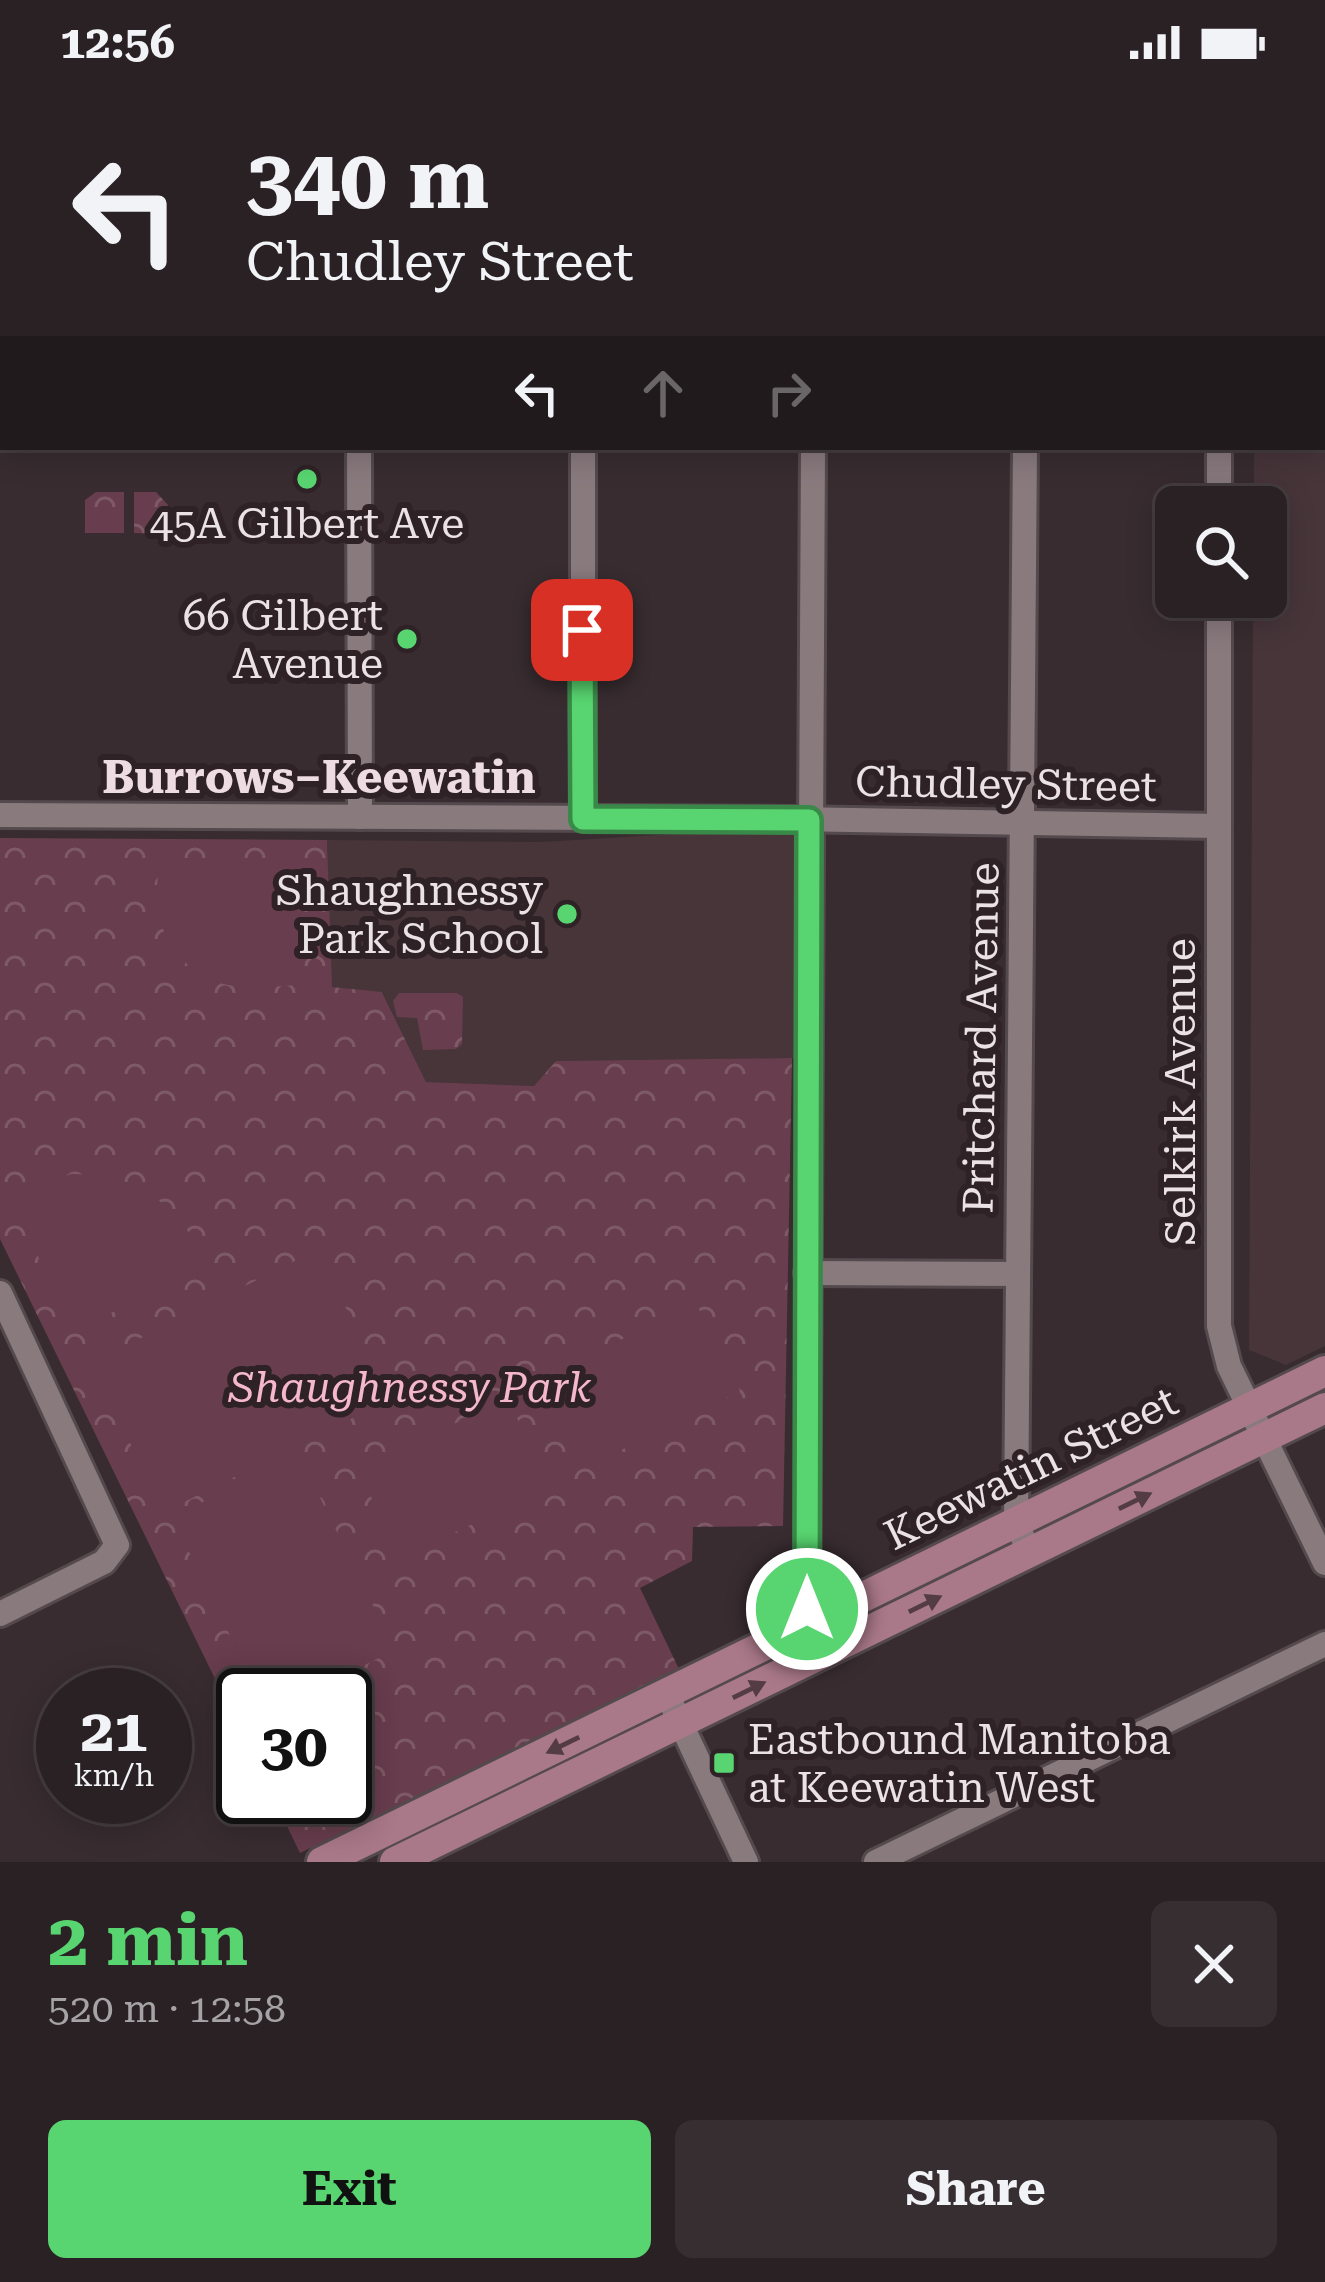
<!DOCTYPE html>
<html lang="en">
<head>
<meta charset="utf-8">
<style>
  body { margin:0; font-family:"Roboto Serif",serif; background:#362e31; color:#f1f3f6; height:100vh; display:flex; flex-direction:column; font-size:45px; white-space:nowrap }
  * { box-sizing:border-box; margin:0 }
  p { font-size:39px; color:#a5a3a6 }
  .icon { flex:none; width:66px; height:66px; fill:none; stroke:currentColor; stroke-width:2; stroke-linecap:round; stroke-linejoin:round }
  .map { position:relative; height:1778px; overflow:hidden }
  .drawer { display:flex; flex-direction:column; background:#2a2124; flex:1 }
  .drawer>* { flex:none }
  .banner { position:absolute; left:0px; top:0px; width:1326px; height:366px; box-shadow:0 6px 30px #0003,0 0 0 3px #463e41; background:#2a2124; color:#f1f3f6; overflow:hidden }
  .tools { position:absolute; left:1155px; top:402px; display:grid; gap:24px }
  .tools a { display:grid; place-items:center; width:132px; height:132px; border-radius:18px; background:#2a2124; box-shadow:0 6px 30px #0003,0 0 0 3px #463e41; font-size:60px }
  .speed { position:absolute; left:36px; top:1584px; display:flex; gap:24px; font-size:60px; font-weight:700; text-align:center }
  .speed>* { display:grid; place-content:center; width:156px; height:156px; border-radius:50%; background:#2a2124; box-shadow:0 6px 30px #0003,0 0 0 3px #463e41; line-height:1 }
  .speed small { font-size:30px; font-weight:400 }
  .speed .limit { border:6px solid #111; border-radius:18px; background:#fff; color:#111 }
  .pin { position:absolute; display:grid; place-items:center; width:102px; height:102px; color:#fff; margin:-51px; border-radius:24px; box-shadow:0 6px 18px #0006 }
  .me { position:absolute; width:132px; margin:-66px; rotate:0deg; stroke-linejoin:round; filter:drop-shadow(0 0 9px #0008) }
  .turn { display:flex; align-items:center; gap:42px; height:252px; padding:0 48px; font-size:54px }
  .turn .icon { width:156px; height:156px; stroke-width:2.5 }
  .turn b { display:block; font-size:84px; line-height:102px }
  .lanes { display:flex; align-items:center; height:114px; padding:0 48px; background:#0003; justify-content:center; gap:60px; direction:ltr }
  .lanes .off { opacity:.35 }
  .round { display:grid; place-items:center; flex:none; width:126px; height:126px; border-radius:18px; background:#362e31 }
  .headline { display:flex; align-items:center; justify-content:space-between; height:204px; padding:0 48px }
  h1 { font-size:72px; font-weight:700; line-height:90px; color:#58d570 }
  .action { display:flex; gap:24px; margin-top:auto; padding:24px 48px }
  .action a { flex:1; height:138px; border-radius:18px; background:#58d570; color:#111; font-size:48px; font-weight:700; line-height:138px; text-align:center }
  .action a+a { background:#362e31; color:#f1f3f6 }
  .status { display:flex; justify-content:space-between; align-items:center; height:84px; padding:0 60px; background:#2a2124; direction:ltr }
  .status svg { height:33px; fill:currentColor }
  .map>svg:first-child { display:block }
</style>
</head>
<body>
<div class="status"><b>12:56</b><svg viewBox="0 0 49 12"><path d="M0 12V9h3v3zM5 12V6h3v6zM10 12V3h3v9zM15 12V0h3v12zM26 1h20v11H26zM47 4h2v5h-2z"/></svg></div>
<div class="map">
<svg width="1325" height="1778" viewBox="0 0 1325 1778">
  <defs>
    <pattern id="park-crowns" width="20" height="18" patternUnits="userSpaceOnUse" patternTransform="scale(3)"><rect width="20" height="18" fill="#683d4d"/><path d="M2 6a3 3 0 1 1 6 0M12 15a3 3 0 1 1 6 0" fill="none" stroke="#7e5966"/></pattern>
  </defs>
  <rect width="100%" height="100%" fill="#382c30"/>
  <!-- built -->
  <g fill="#47353a">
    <polygon points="1256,0 1325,0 1325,1262 1286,1281 1249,1266 1253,513 1266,513 1266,423 1254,423 1254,363 1323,363 1323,3"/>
    <polygon points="805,742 804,974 557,977 534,1002 426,998 383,909 331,903 327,756 542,758"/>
  </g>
  <!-- park -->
  <g fill="url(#park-crowns)">
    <polygon points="96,408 124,408 124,449 85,449 85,416"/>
    <polygon points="134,408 156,408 168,421 168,450 134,449"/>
    <polygon points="0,754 327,756 332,903 382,908 426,998 534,1002 556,977 792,974 783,1442 693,1443 692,1477 640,1504 679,1585 300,1769 273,1713 345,1713 345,1611 243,1611 243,1652 0,1155"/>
    <polygon points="399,909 457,909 463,913 462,960 456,965 423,966 417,934 397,933 393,917"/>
  </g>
  <!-- pitch -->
  <g fill="#683d4d">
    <path d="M161,777L291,781L300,789L302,861L296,901C269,903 236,907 212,896C163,874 149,825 161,777Z"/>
    <path d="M71,1090C141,1090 180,1123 209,1183L85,1241L68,1234L10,1115Z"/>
    <polygon points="317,1166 391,1315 164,1428 91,1279"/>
    <polygon points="696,1219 740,1307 593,1380 549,1291"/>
    <polygon points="507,1314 550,1401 402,1475 358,1387"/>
    <polygon points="299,1371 395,1566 304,1611 259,1611 172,1433"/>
  </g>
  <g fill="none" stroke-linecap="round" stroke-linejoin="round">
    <defs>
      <g id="minor">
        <polyline points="219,0 221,3"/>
        <polyline points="139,3 143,0"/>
        <polyline points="192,3 196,0"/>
        <polyline points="586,3 586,0"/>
        <polyline points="815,3 815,0"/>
        <polyline points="1028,3 1028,0"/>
        <polyline points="1222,3 1222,0"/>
        <polyline points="0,112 3,109"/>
        <polyline points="0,152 3,150"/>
        <polyline points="359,363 360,733"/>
        <polyline points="813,363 807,1542 820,1571"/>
        <polyline points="1025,363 1016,1439 1030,1469"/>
        <polyline points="1219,423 1219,363"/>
        <polyline points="1219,513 1219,1242 1229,1282 1325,1479"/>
        <polyline points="0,731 791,735 1218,742"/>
        <polyline points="583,735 583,363"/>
        <polyline points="807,1189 1018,1190"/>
        <polyline points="0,1209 117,1461 104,1478 0,1530"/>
        <polyline points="673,1623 746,1778"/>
        <polyline points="876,1778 1325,1560"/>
      </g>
      <g id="major">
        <polyline points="322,1778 1325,1287"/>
        <polyline points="395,1778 1325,1324"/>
      </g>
    </defs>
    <!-- minor casing -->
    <use href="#minor" stroke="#544a4d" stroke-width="30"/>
    <!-- major casing -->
    <use href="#major" stroke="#544a4d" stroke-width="36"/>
    <!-- minor -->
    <use href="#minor" stroke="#897a7e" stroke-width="24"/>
    <!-- major -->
    <use href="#major" stroke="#a97889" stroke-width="30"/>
  </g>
  <!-- one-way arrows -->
  <defs><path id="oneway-solid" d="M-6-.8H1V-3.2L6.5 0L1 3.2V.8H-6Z" transform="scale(3)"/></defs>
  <g fill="#533c44">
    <use href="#oneway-solid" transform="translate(1135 1417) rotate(-26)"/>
    <use href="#oneway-solid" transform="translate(925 1520) rotate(-26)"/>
    <use href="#oneway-solid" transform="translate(749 1606) rotate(-26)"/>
    <use href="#oneway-solid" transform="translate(563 1661) rotate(154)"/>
  </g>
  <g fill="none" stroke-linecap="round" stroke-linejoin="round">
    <defs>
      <polyline id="route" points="582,546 583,735 809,736 807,1525"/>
    </defs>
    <!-- route casing -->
    <use href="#route" stroke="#398a49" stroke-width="30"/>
    <!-- route -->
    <use href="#route" stroke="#58d570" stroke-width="21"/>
  </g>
  <!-- markers -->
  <g fill="#58d570" stroke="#2e2226" stroke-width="4.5">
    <circle cx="307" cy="395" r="12"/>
    <circle cx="407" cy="555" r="12"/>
    <circle cx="567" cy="830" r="12"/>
    <rect x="712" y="1667" width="24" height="24" rx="6"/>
  </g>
  <g text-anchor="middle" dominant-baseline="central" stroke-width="12" stroke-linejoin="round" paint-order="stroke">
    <!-- poi labels -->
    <g font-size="42" fill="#eae2e4" stroke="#2e2226" text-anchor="end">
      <text x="307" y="439" text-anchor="middle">45A Gilbert Ave</text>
      <text x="383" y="531">66 Gilbert<tspan x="383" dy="48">Avenue</tspan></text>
      <text x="543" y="806">Shaughnessy<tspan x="543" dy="48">Park School</tspan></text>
      <text x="748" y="1655" text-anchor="start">Eastbound Manitoba<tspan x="748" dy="48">at Keewatin West</tspan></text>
    </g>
    <!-- street labels -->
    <g font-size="42" fill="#eae2e4" stroke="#2e2226">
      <text transform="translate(1006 700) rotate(1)">Chudley Street</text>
      <text transform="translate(981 954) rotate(-89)">Pritchard Avenue</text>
      <text transform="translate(1180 1008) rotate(-90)">Selkirk Avenue</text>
      <text transform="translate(1031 1384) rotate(-26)">Keewatin Street</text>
    </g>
    <!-- park labels -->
    <g font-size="42" font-style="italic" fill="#f4b7cb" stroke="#2e2226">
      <text x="410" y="1303">Shaughnessy Park</text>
    </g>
    <!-- neighbourhood labels -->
    <g font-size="45" font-weight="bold" fill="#eddce1" stroke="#2e2226">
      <text x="319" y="693">Burrows–Keewatin</text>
    </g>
  </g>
</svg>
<div class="tools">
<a><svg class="icon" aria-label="search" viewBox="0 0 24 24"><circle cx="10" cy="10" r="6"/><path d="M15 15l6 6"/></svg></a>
</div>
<div class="speed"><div>21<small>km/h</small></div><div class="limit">30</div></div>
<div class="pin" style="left:582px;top:546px;background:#d93025"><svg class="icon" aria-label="arrive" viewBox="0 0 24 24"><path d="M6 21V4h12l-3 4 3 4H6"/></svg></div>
<svg class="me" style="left:807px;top:1525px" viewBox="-20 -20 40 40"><circle r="17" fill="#58d570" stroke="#fff" stroke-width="3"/><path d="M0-11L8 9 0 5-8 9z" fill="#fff"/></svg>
<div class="banner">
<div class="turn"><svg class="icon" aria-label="left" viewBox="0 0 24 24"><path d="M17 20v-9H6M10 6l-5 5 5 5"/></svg><div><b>340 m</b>Chudley Street</div></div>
<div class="lanes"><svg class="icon" aria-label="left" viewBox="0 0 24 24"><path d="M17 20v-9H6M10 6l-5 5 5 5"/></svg><svg class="icon off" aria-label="ahead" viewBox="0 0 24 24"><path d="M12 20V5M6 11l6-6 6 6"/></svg><svg class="icon off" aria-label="right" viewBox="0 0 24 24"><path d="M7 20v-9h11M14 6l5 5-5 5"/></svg></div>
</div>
</div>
<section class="drawer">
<div class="headline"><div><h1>2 min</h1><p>520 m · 12:58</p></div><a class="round"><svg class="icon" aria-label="close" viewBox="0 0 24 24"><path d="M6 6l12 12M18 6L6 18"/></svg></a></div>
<div class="action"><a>Exit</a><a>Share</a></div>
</section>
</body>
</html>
